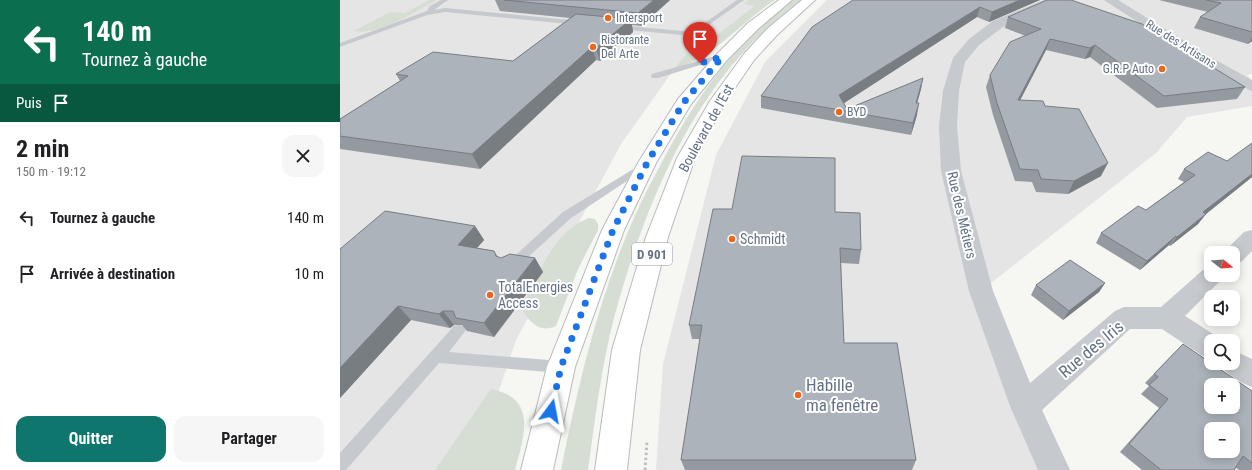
<!DOCTYPE html>
<html lang="fr">
<head>
<meta charset="utf-8">
<style>
  body { margin:0; font-family:"Roboto Condensed",sans-serif; background:#f6f6f6; color:#202124; height:100vh; display:flex; flex-direction:column; font-size:15px; white-space:nowrap }
  * { box-sizing:border-box; margin:0 }
  p { font-size:13px; color:#757577 }
  .icon { flex:none; width:22px; height:22px; fill:none; stroke:currentColor; stroke-width:2; stroke-linecap:round; stroke-linejoin:round }
  .map { position:relative; flex:1; overflow:hidden }
  .panel { display:flex; flex-direction:column; background:#fff; width:340px }
  .panel>* { flex:none }
  .top-card { background:#0b6e4f; color:#fff; overflow:hidden }
  .needle { width:26px; rotate:107deg }
  .buttons { position:absolute; left:864px; top:246px; display:grid; gap:8px }
  .buttons a { display:grid; place-items:center; width:36px; height:36px; border-radius:8px; background:#fff; box-shadow:0 2px 10px #0003; font-size:20px }
  .pin { position:absolute; display:grid; place-items:center; width:34px; height:34px; color:#fff; margin:-41px -17px; border-radius:50% 50% 50% 0; rotate:-45deg; box-shadow:0 0 4px #0007 }
  .pin .icon { rotate:45deg }
  .me { position:absolute; width:44px; margin:-22px; rotate:13deg; stroke-linejoin:round; filter:drop-shadow(0 0 3px #0008) }
  .turn { display:flex; align-items:center; gap:14px; height:84px; padding:0 16px; font-size:18px }
  .turn .icon { width:52px; height:52px; stroke-width:2.5 }
  .turn b { display:block; font-size:28px; line-height:34px }
  .then { display:flex; align-items:center; height:38px; padding:0 16px; background:#0003; gap:8px; font-size:15px }
  .round { display:grid; place-items:center; flex:none; width:42px; height:42px; border-radius:12px; background:#f6f6f6 }
  .head { display:flex; align-items:center; justify-content:space-between; height:68px; padding:0 16px }
  h1 { font-size:24px; font-weight:700; line-height:30px }
  .action { display:flex; gap:8px; margin-top:auto; padding:8px 16px }
  .action a { flex:1; height:46px; border-radius:12px; background:#0f766e; color:#fff; font-size:16px; font-weight:700; line-height:46px; text-align:center }
  .action a+a { background:#f6f6f6; color:#202124 }
  ul { padding:0; list-style:none }
  li { display:flex; align-items:center; gap:12px; height:56px; padding:0 16px }
  li div { flex:1 }
  li b { display:block; font-size:15px }
  li em { font-style:normal }
  main { display:flex; flex:1; min-height:0 }
  .map>svg:first-child { display:block }
</style>
</head>
<body>
<main>
<section class="panel">
<div class="top-card">
<div class="turn"><svg class="icon" aria-label="left" viewBox="0 0 24 24"><path d="M17 20v-9H6M10 6l-5 5 5 5"/></svg><div><b>140 m</b>Tournez à gauche</div></div>
<div class="then">Puis<svg class="icon" aria-label="arrive" viewBox="0 0 24 24"><path d="M6 21V4h12l-3 4 3 4H6"/></svg></div>
</div>
<div class="head"><div><h1>2 min</h1><p>150 m · 19:12</p></div><a class="round"><svg class="icon" aria-label="close" viewBox="0 0 24 24"><path d="M6 6l12 12M18 6L6 18"/></svg></a></div>
<ul>
<li><svg class="icon" aria-label="left" viewBox="0 0 24 24"><path d="M17 20v-9H6M10 6l-5 5 5 5"/></svg><div><b>Tournez à gauche</b></div><em>140 m</em></li>
<li><svg class="icon" aria-label="arrive" viewBox="0 0 24 24"><path d="M6 21V4h12l-3 4 3 4H6"/></svg><div><b>Arrivée à destination</b></div><em>10 m</em></li>
</ul>
<div class="action"><a>Quitter</a><a>Partager</a></div>
</section>
<div class="map">
<svg width="912" height="470" viewBox="0 0 912 470">
  <rect width="100%" height="100%" fill="#f6f6f3"/>
  <!-- built -->
  <g fill="#e4e5e4">
    <polygon points="0,0 409,0 404,3 414,6 365,44 357,53 335,68 281,144 176,340 132,470 0,470"/>
    <polygon points="487,0 912,0 912,73 908,75 912,85 912,106 847,117 816,153 641,291 714,470 316,470 323,364 376,155 425,62"/>
  </g>
  <!-- green -->
  <g fill="#d6ded4">
    <path d="M89,0H97C74,12 40,35 14,31L50,12L65,13Z"/>
    <path d="M409,0H435C405,19 370,61 335,68L348,52L358,53L369,41L414,6L404,4V3Z"/>
    <path d="M453,0H462C358,73 306,200 274,318C261,368 255,419 248,470H221C238,385 258,300 293,220C301,202 310,184 320,166C354,100 393,44 453,0Z"/>
    <path d="M249,218L255,219L258,224V230L238,269L216,326C200,334 187,321 182,307C198,276 213,231 249,218Z"/>
    <path d="M151,389C198,398 184,436 175,470H95Z"/>
  </g>
  <g fill="none" stroke-linecap="round" stroke-linejoin="round">
    <defs>
      <g id="primary">
        <polygon points="439,0 452,0 418,29 387,60 351,104 316,163 284,230 235,367 213,470 181,470 207,367 262,230 298,163 338,99 377,54 408,23"/>
        <polygon points="462,0 475,0 437,35 414,60 386,101 355,158 328,237 300,350 287,470 255,470 272,350 306,237 337,158 370,101 404,54 427,29"/>
      </g>
    </defs>
    <!-- primary casing -->
    <use href="#primary" stroke="#b7babf" stroke-width="2"/>
    <!-- path -->
    <polyline stroke="#bdbfc2" stroke-width="3" stroke-dasharray="2.5 2.5" stroke-linecap="butt" points="305,470 307,441"/>
    <!-- lane -->
    <g fill="#c6c9cd" fill-rule="evenodd">
      <polygon points="101,0 108,0 94,10 105,8 240,21 243,23 240,25 105,12 87,15 0,47 0,43 87,11 90,6"/>
      <polygon points="397,0 404,0 353,36 279,29 276,27 279,25 352,32"/>
      <polygon points="379,55 382,55 386,57 318,78 312,78 311,76 312,74"/>
      <polygon points="305,162 308,163 310,165 308,167 231,218 176,268 172,269 168,268 166,265 168,262 223,212"/>
      <polygon points="119,325 124,326 126,330 109,352 221,361 226,363 228,367 226,371 221,373 99,363 6,470 0,470 0,453 114,326"/>
    </g>
    <!-- street -->
    <g fill="#c6c9cd" fill-rule="evenodd">
      <polygon points="704,0 720,0 718,2 663,27 639,45 625,62 619,91 617,126 621,171 653,291 690,383 775,311 784,307 821,307 864,269 871,266 871,275 884,275 880,281 845,316 881,339 882,341 871,341 871,359 861,355 822,329 790,329 702,410 730,470 698,470 670,406 629,291 601,171 599,126 603,91 613,58 629,39 653,21"/>
      <polygon points="764,0 778,0 872,58 912,80 912,91 907,89 862,64"/>
      <polygon points="912,230 912,251 901,262 893,264 893,253 883,253 904,232"/>
      <path d="M893,350L912,359V387C899,382 886,375 880,363H893Z"/>
    </g>
    <!-- primary -->
    <use href="#primary" fill="#fff" fill-rule="evenodd"/>
  </g>
  <!-- wall -->
  <g fill="#949aa0">
    <polygon points="155,0 330,0 301,26 292,25 293,32 260,61 256,60 140,169 0,149 0,119 60,81 56,74 173,61 230,18 160,11"/>
    <polygon points="513,0 700,0 649,22 637,17 504,103 507,109 583,78 581,89 577,103 577,115 571,135 421,108 421,96"/>
    <polygon points="819,0 912,0 912,41 908,44 854,28 860,17 868,12"/>
    <polygon points="668,17 905,87 897,99 817,108 750,57 745,59 706,50 680,100 705,106 761,176 728,194 696,192 692,182 675,181 653,115 646,87 650,75 686,36 665,28"/>
    <polygon points="844,169 912,177 866,214 858,224 830,246 829,245 800,270 756,243 761,233 806,210 844,182 838,179"/>
    <polygon points="392,209 495,212 521,250 519,264 501,263 504,343 576,460 572,470 345,470 341,460 360,339 352,339 349,325"/>
    <polygon points="135,226 144,240 137,248 154,251 158,257 161,258 195,258 203,272 154,337 127,331 122,325 114,325 110,328 71,320 0,398 0,249"/>
    <polygon points="765,283 759,292 723,320 691,295 696,285"/>
    <polygon points="843,344 912,391 912,470 899,470 896,468 894,470 802,470 780,452 819,408 801,394 809,386 805,383"/>
  </g>
  <!-- shaded-wall -->
  <g fill="#787d82">
    <polygon points="314,0 330,0 301,26 298,13"/>
    <polygon points="680,0 700,0 649,22 652,12"/>
    <polygon points="640,7 637,17 498,107 499,95"/>
    <polygon points="291,19 293,32 260,61 256,48"/>
    <polygon points="912,38 912,41 908,44"/>
    <polygon points="710,39 706,50 674,112 678,100"/>
    <polygon points="755,45 750,57 745,59 750,48"/>
    <polygon points="252,47 256,60 140,169 132,154"/>
    <polygon points="583,78 581,89 574,114 576,103"/>
    <polygon points="579,103 577,115 571,135 573,123"/>
    <polygon points="768,163 761,176 728,194 734,181"/>
    <polygon points="912,174 912,177 856,222 863,212"/>
    <polygon points="866,214 858,224 830,246 837,237"/>
    <polygon points="135,226 144,240 127,259 118,245"/>
    <polygon points="836,236 829,245 800,270 807,261"/>
    <polygon points="195,258 203,272 154,337 144,323"/>
    <polygon points="765,283 759,292 723,320 729,311"/>
    <polygon points="58,306 71,320 0,398 0,368"/>
    <polygon points="103,311 114,325 110,328 99,314"/>
  </g>
  <!-- building -->
  <g fill="#acb3ba" stroke="#787d82" fill-rule="evenodd">
    <polygon points="164,0 314,0 298,13"/>
    <polygon points="513,0 680,0 652,12 640,7 499,95 507,109 583,78 576,103 579,103 573,123 421,96 472,27"/>
    <polygon points="707,0 731,0 802,24 905,87 824,96 755,45 750,48 710,39 678,100 703,101 705,106 739,109 768,163 734,181 701,179 698,170 680,169 657,103 650,75 670,42 701,29 668,17"/>
    <polygon points="866,0 912,0 912,32 860,17 881,3"/>
    <polygon points="236,14 291,19 256,48 252,47 132,154 0,136 0,119 68,76 56,74 93,52 173,61"/>
    <polygon points="912,143 912,174 863,212 866,214 837,237 836,236 807,261 761,233 798,206 806,210 855,175 844,169 868,152 887,161"/>
    <polygon points="402,156 495,158 495,212 520,213 521,250 500,248 504,343 557,343 576,460 341,460 362,325 349,325 373,209 392,209"/>
    <polygon points="45,211 135,226 118,245 154,251 156,256 161,258 170,254 195,258 144,323 116,318 113,311 103,311 99,314 58,306 0,368 0,249"/>
    <polygon points="730,260 765,283 729,311 696,285"/>
    <path d="M843,344L912,391V463L903,456L894,470H821L789,444L828,399L809,385L818,377L814,374ZM871,385H893V407H871ZM871,429H893V451H871Z"/>
  </g>
  <g fill="none" stroke-linecap="round" stroke-linejoin="round">
    <!-- route -->
    <polyline stroke="#1a73e8" stroke-width="7" stroke-dasharray="0 12.6" points="211,411 221,367 273,230 307,163 344,102 382,57 360,63"/>
  </g>
  <!-- markers -->
  <g fill="#eb671e" stroke="#fff" stroke-width="1.5">
    <circle cx="268" cy="18" r="4"/>
    <circle cx="253" cy="47" r="4"/>
    <circle cx="822" cy="69" r="4"/>
    <circle cx="499" cy="112" r="4"/>
    <circle cx="392" cy="239" r="4"/>
    <circle cx="150" cy="295" r="4"/>
    <circle cx="458" cy="395" r="4"/>
  </g>
  <g text-anchor="middle" dominant-baseline="central" stroke-width="4" stroke-linejoin="round" paint-order="stroke">
    <!-- far-poi labels -->
    <g font-size="12" fill="#647285" stroke="#fff" text-anchor="start">
      <text x="276" y="18">Intersport</text>
      <text x="261" y="40">Ristorante<tspan x="261" dy="14">Del Arte</tspan></text>
      <text x="814" y="69" text-anchor="end">G.R.P Auto</text>
      <text x="507" y="112">BYD</text>
    </g>
    <!-- far-street labels -->
    <g font-size="12" fill="#647285" stroke="#fff">
      <text transform="translate(841 44) rotate(32)">Rue des Artisans</text>
    </g>
    <!-- shield labels -->
    <rect fill="#fff" stroke="#929caa" stroke-width="1" x="292" y="243" width="40" height="22" rx="3"/>
    <g font-size="13" font-weight="bold" fill="#647285">
      <text x="312" y="254">D 901</text>
    </g>
    <!-- street labels -->
    <g font-size="14" fill="#647285" stroke="#fff">
      <text transform="translate(366 128) rotate(-61)">Boulevard de l'Est</text>
      <text transform="translate(622 215) rotate(77)">Rue des Métiers</text>
    </g>
    <!-- poi labels -->
    <g font-size="14" fill="#647285" stroke="#fff" text-anchor="start">
      <text x="400" y="239">Schmidt</text>
      <text x="158" y="287">TotalEnergies<tspan x="158" dy="16">Access</tspan></text>
    </g>
    <!-- near-street labels -->
    <g font-size="17" fill="#647285" stroke="#fff">
      <text transform="translate(751 349) rotate(-40)">Rue des Iris</text>
    </g>
    <!-- near-poi labels -->
    <g font-size="17" fill="#647285" stroke="#fff" text-anchor="start">
      <text x="466" y="385">Habille<tspan x="466" dy="20">ma fenêtre</tspan></text>
    </g>
  </g>
</svg>
<div class="buttons">
<a><svg class="needle" viewBox="-14 -14 28 28"><path d="M0-13l5 13h-10z" fill="#e53935"/><path d="M0 13l5-13h-10z" fill="#757577"/></svg></a>
<a><svg class="icon" aria-label="sound" viewBox="0 0 24 24"><path d="M4 9h4l5-4v14l-5-4H4zM17 9q2 3 0 6"/></svg></a>
<a><svg class="icon" aria-label="search" viewBox="0 0 24 24"><circle cx="10" cy="10" r="6"/><path d="M15 15l6 6"/></svg></a>
<a>+</a>
<a>−</a>
</div>
<div class="pin" style="left:360px;top:63px;background:#d93025"><svg class="icon" aria-label="arrive" viewBox="0 0 24 24"><path d="M6 21V4h12l-3 4 3 4H6"/></svg></div>
<svg class="me" style="left:211px;top:411px" viewBox="-20 -20 40 40"><path d="M0-17L14 15 0 8-14 15z" fill="#1a73e8" stroke="#fff" stroke-width="4"/></svg>
</div>
</main>
</body>
</html>
